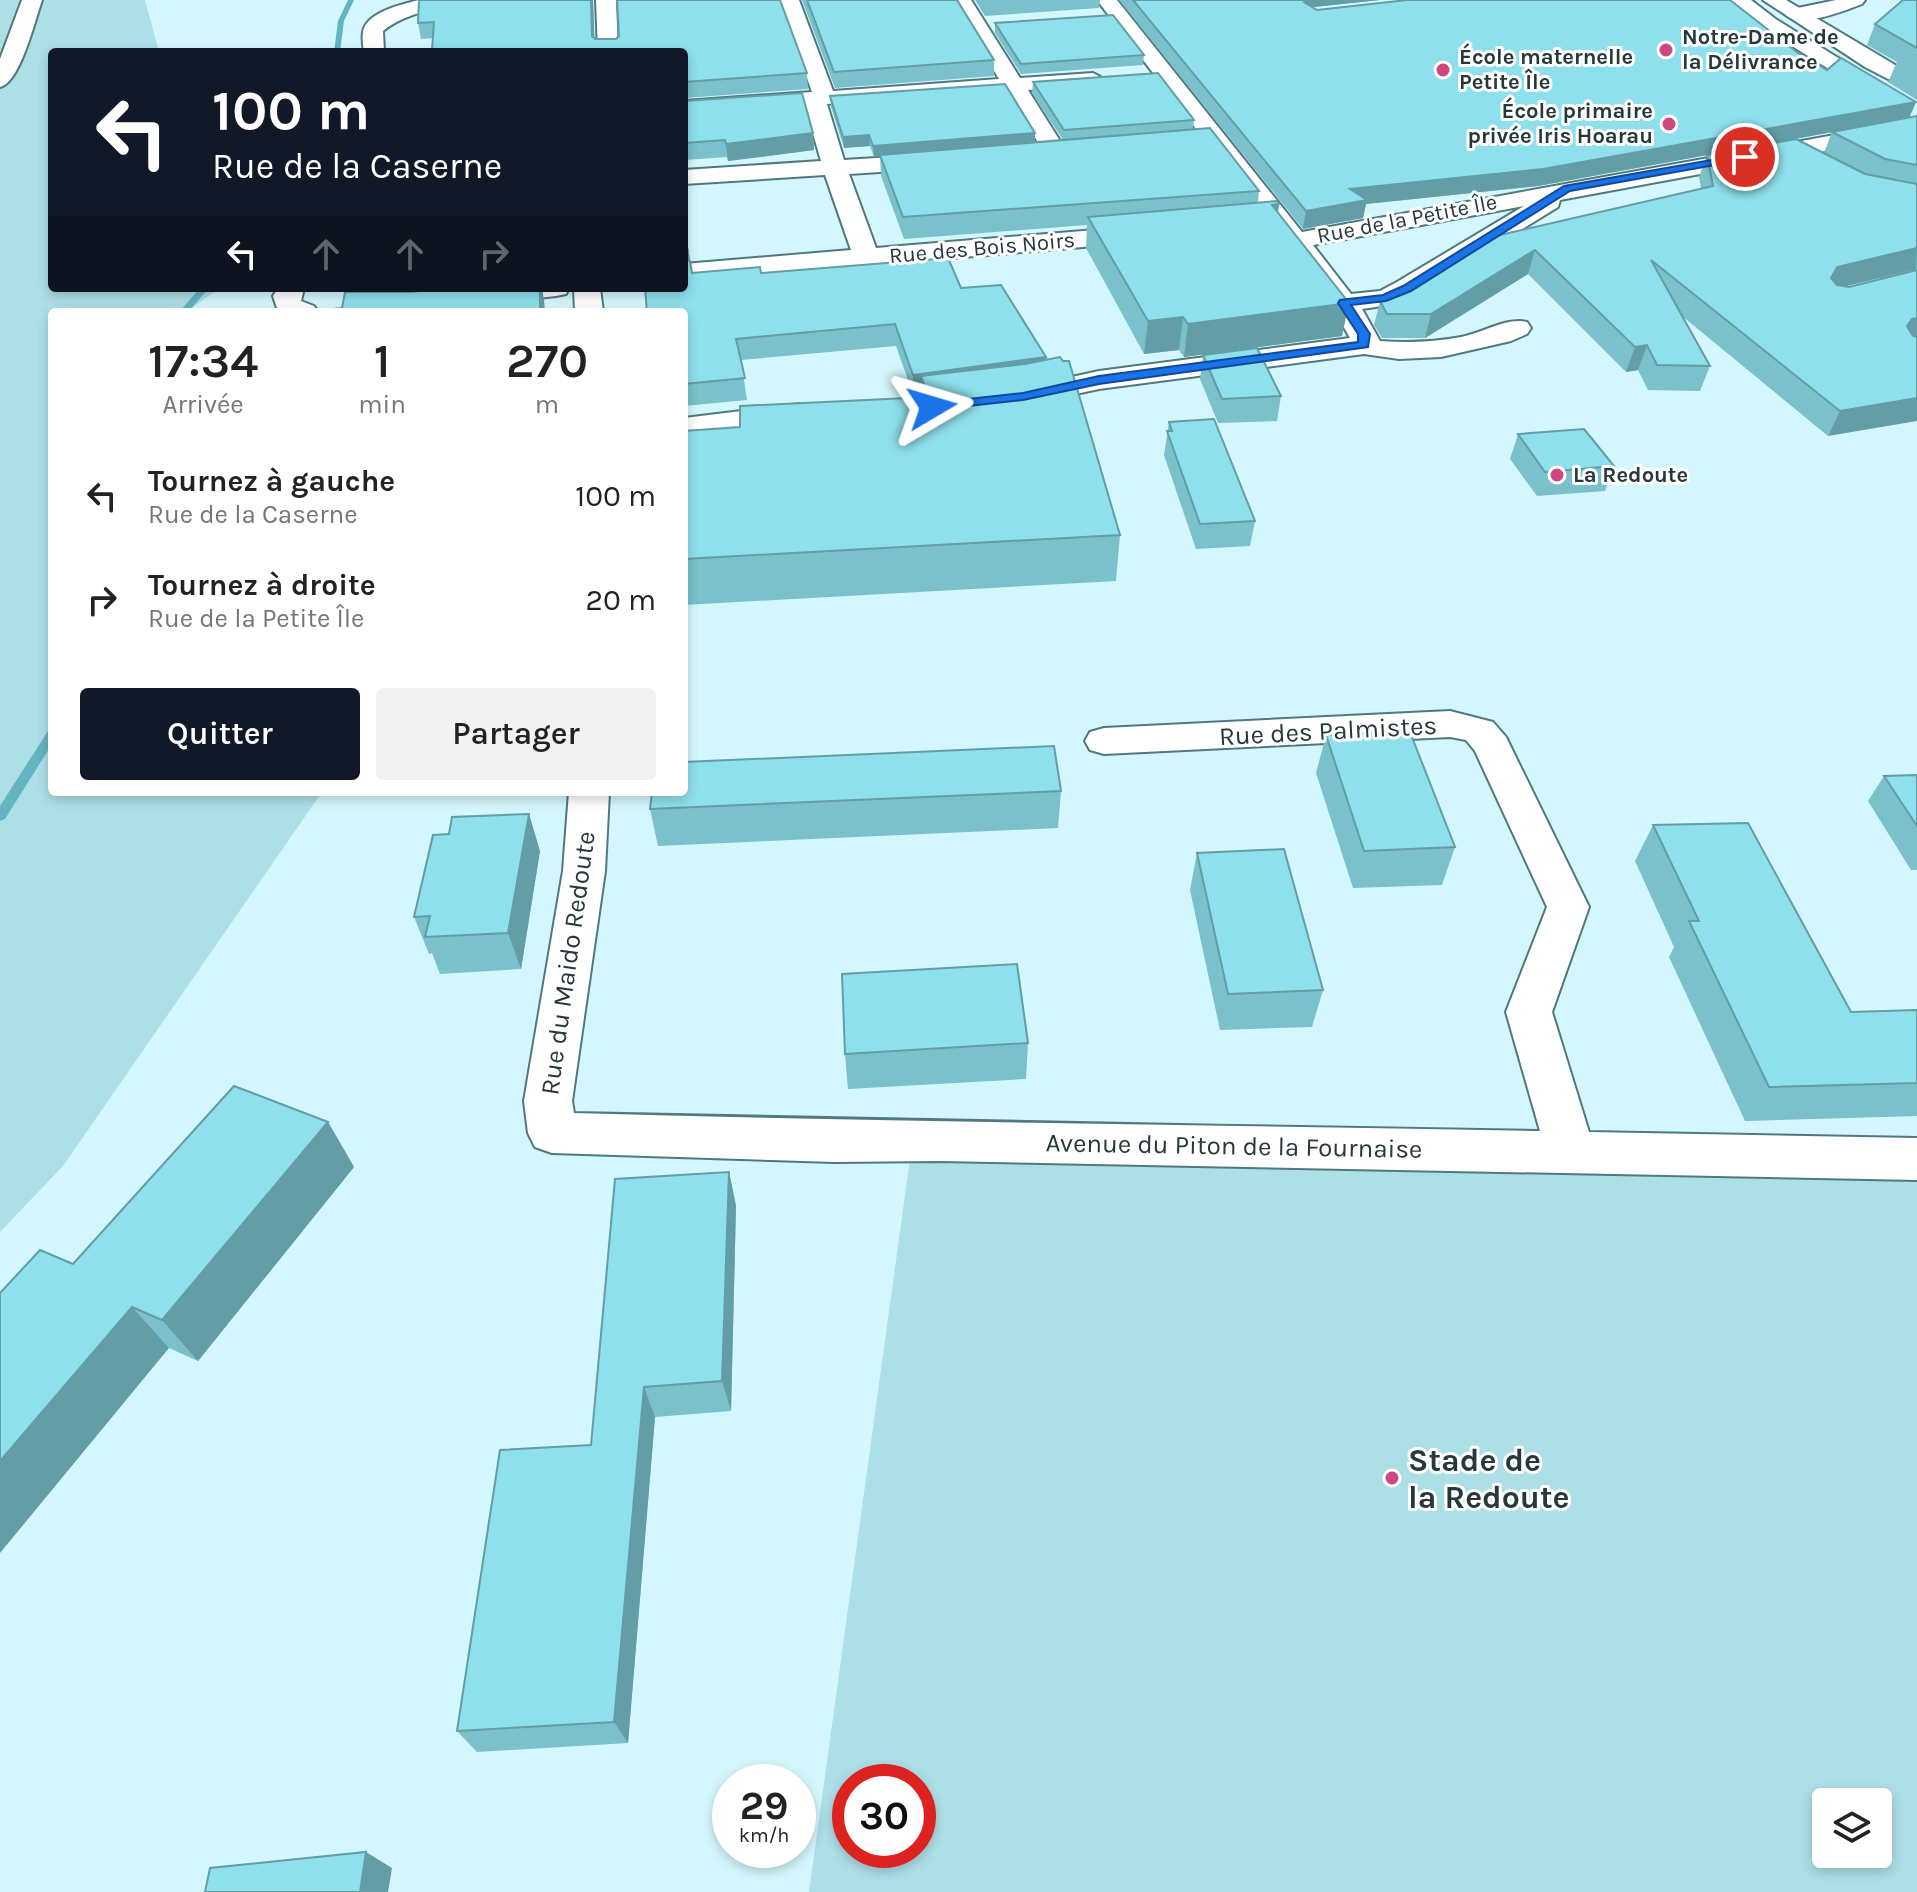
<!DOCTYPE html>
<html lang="fr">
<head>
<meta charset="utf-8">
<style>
  body { margin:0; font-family:Karla,sans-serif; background:#f2f2f2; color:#222; height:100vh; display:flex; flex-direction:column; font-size:30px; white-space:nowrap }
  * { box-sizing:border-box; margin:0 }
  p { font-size:26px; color:#767676 }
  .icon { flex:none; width:44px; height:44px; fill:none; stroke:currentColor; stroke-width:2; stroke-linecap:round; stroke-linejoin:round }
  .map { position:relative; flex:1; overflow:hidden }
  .side { position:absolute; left:48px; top:308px; width:640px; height:488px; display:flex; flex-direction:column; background:#fff; border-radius:8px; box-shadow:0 4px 12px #0003 }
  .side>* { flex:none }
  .banner { position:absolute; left:48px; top:48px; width:640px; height:244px; border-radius:8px; box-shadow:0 4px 12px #0003; background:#111827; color:#fff; overflow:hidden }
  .controls { position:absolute; left:1812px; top:1788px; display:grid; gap:16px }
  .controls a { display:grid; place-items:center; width:80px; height:80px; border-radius:8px; background:#fff; box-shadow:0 4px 12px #0003; font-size:40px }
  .speed { position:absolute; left:712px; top:1764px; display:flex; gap:16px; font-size:40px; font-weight:700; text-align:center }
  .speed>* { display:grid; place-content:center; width:104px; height:104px; border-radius:50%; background:#fff; box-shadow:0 4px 12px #0003; line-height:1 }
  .speed small { font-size:20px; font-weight:400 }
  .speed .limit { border:12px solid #d22; background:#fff; color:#111 }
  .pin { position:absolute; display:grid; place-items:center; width:68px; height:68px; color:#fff; margin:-34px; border:4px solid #fff; border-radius:50%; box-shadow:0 2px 8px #0007 }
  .me { position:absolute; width:88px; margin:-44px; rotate:83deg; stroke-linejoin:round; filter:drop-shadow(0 0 6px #0008) }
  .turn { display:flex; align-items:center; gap:28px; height:168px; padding:0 32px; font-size:36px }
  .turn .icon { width:104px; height:104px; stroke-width:2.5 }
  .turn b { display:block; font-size:56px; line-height:68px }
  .lanes { display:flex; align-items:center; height:76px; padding:0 32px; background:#0003; justify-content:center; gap:40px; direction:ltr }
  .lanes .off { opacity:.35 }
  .eta { display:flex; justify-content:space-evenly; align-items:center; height:136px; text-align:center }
  .eta b { font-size:48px; font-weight:600; line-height:56px }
  .action { display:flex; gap:16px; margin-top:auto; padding:16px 32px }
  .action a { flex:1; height:92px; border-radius:8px; background:#111827; color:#fff; font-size:32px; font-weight:600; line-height:92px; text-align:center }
  .action a+a { background:#f2f2f2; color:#222 }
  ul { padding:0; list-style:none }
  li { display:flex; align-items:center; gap:24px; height:104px; padding:0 32px }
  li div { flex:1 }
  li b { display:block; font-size:30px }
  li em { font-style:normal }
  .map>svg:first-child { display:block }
</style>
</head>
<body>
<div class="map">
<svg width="1917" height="1892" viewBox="0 0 1917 1892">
  <rect width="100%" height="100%" fill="#d4f7fd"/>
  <!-- green -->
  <g fill="#addfe7" fill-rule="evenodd">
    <polygon points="0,0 145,0 159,52 52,52 52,288 220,288 186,312 52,312 52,792 322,792 63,1166 0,1232"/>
    <path d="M910,1159L1917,1175V1892H809ZM850,1782H918V1850H850ZM1826,1802H1878V1854H1826Z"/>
  </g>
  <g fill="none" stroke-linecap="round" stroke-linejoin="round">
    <!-- stream -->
    <g fill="#63b5c1" fill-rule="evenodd">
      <polygon points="348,0 354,0 344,21 340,52 334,52 338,21"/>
      <polygon points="200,288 209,288 188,312 179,312"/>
      <polygon points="52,730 52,744 5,819 0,821 0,806 48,731"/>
    </g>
    <defs>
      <g id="minor">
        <path d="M419,0H459L456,4C430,11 405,13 383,31L384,52H364C363,46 362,38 363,32C366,12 403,4 419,0Z"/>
        <polygon points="596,0 616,0 618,52 598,52"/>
        <polygon points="779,0 799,0 833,91 999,79 951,0 971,0 1020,78 1093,73 1104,79 1093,85 1028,90 1067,152 1063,157 1047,157 1007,92 827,104 844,160 941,154 949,156 953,161 949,166 941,168 849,174 876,248 1144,226 1153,229 1157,234 1153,239 1144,242 684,280 684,264 851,250 825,175 684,184 684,170 821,161 805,106 684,115 684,101 812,92"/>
        <path d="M1097,0H1117L1302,232L1917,120V134L1560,200L1558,207L1417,294L1396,304L1362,309L1380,341C1408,343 1434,342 1461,337C1483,333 1506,317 1527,322L1531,328L1527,334L1511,341L1441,357L1399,359L1364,354L1099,389L1019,406L1008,403L1004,397L1008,391L1099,371L1350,338L1332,306ZM1524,206L1397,282L1380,291L1351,294L1313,245Z"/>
        <polygon points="1729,0 1751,0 1777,20 1896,94 1885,101 1877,99 1763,28"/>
        <path d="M1836,0H1865L1862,4C1844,11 1799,29 1785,14L1788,10Z"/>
        <polygon points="278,288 304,288 301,301 314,306 318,312 278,311 273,296"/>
        <polygon points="482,288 569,288 566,294 556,296 483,304 473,302 469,296 473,290"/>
        <polygon points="574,288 600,288 603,312 575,312"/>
        <polygon points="799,404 810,407 814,413 810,419 684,436 684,418"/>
        <path d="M1450,711L1493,722L1506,737L1589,907L1552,1012L1589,1132L1917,1138V1180L939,1161L835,1162L552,1153L535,1147L528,1133L524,1101L563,871L569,792H609L605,871L572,1101L574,1113C896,1122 1218,1125 1540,1131L1506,1012L1547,907L1475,751L1466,740L1450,737L1104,754L1090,750L1085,741L1090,732L1104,728Z"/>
      </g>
      <g id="major">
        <path d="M22,0H42C35,20 20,83 0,87V59Z"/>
        <polygon points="1763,0 1786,0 1917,78 1917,94 1865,67"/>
      </g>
    </defs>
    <!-- minor casing -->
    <use href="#minor" stroke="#50797f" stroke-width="4"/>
    <!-- major casing -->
    <use href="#major" stroke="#50797f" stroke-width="4"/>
    <!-- minor -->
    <use href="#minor" fill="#fff" fill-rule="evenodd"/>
    <!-- major -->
    <use href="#major" fill="#fff" fill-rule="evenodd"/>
  </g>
  <!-- wall -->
  <g fill="#7ac1cb" fill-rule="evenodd">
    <polygon points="419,0 593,0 594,38 616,39 619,36 617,0 780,0 807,73 808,89 684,98 684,52 432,52 433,38 421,39 418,23"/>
    <polygon points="802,0 957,0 994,60 994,76 835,88"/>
    <polygon points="975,0 1100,0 1099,8 985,16"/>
    <path d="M1119,0H1380L1313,7L1317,10L1798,53L1827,70L1916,102L1909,118L1917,116V270L1846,286L1849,287L1917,270L1828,436L1682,316L1710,366L1700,391L1648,390L1638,370L1626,372L1528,274L1425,338H1382L1374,325L1380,301L1701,188L1699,177L1707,155L1538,186L1366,204L1363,218L1303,229ZM1832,132L1824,153L1785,141Z"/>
    <polygon points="1917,0 1917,100 1888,82 1897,62 1867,45 1875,24"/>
    <polygon points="995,23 1144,55 1143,65 1021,74 995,33"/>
    <polygon points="1033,82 1194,120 1193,130 1259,191 1258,202 1279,204 1278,213 1342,336 1184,357 1179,350 1144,354 1086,248 1087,225 904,239 881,176 880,156 874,157 870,146 844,148 831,107 830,96 1035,143 1063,140 1032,93"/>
    <polygon points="684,101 813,133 814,150 728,161 727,157 684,160"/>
    <polygon points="684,219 690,260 688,261 692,273 761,273 961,288 1046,357 1120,535 1116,581 684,605 684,431 740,427 921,397 921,396 914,397 896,346 741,360 747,400 684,406"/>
    <polygon points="1203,355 1281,396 1277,421 1218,423 1200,379"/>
    <polygon points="1169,422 1255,521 1250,546 1196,549 1164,455"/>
    <polygon points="1518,434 1614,466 1605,491 1537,496 1510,459"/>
    <polygon points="1326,735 1455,847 1442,885 1353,888 1316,773"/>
    <polygon points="1917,775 1917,870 1911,870 1868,801 1884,776"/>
    <polygon points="1061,791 1058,828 658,846 650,809"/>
    <polygon points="1653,825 1851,1012 1917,1010 1917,1116 1745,1121 1669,957 1674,947 1635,861"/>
    <polygon points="449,834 540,851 521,969 440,974 432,953 429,954 414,917"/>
    <polygon points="1197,853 1323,990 1312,1027 1220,1030 1190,890"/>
    <polygon points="1028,1043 1026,1079 848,1089 845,1054"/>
    <polygon points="328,1122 354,1167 198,1361 169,1348 73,1264"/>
    <polygon points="729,1172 736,1206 731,1411 655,1417 628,1743 477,1752 457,1731 591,1445"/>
  </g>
  <!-- shaded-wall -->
  <g fill="#639da5">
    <polygon points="591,0 593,0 595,52 592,36"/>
    <polygon points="1306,0 1380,0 1314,7 1304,2"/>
    <polygon points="1916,102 1909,118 1538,186 1366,204 1363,218 1303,229 1306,211 1350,189"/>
    <polygon points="813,133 814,150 728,161 726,144"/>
    <polygon points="1035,133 1035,143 874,157 873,146"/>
    <polygon points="869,135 870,146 844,148 843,137"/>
    <polygon points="1279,204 1274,236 1272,205"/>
    <polygon points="684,240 687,240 690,260 684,262"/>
    <polygon points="1917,248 1916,269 1826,291 1837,267"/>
    <polygon points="1535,250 1528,274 1425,338 1431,314"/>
    <polygon points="351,288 458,288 355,300"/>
    <polygon points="540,288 542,288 544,300 545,312 540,312"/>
    <polygon points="1349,303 1342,336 1184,357 1188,324"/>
    <polygon points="1183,317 1179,350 1144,354 1148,321"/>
    <polygon points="1917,318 1917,340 1900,343 1907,326 1912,319"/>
    <polygon points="1647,345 1638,370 1626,372 1635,347"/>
    <polygon points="1046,357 1045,379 921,376 921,396 914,397 913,375"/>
    <polygon points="1917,398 1917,421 1828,436 1840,411"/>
    <polygon points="529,814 540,851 521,969 508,933"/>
    <polygon points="328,1122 354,1167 198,1361 162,1320"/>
    <polygon points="729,1172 736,1206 731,1411 722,1381"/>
    <polygon points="132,1307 169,1348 0,1553 0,1461"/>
    <polygon points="644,1387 655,1417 628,1743 614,1722"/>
    <polygon points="366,1852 392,1868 388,1892 360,1892"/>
  </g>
  <!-- building -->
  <g fill="#8ee0ec" stroke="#639da5" stroke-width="2">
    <polygon points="419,0 591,0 592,36 595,39 616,39 619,36 617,0 780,0 807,73 684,82 684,52 439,52 439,50 432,50 434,22 418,23"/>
    <polygon points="807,0 957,0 994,60 834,72"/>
    <polygon points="1133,0 1306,0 1304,2 1317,10 1407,0 1730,0 1798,53 1827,70 1841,58 1916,102 1543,169 1350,189 1367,200 1306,211"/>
    <polygon points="1903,0 1917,0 1917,48 1875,24"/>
    <polygon points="1113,15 1144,55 1021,64 995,23"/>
    <polygon points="1158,73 1194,120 1064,130 1033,82"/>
    <polygon points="1005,84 1035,133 873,146 869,135 843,137 830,96"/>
    <polygon points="802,93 813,133 726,144 725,140 684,143 684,101"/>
    <polygon points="1917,116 1917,165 1885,159 1832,132"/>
    <polygon points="1210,128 1259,191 903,217 880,155"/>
    <polygon points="1796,139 1865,174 1917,184 1917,248 1837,267 1831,278 1837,285 1849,287 1917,270 1917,318 1912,319 1907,326 1913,336 1917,337 1917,398 1840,411 1651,260 1710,366 1657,365 1647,345 1635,347 1535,250 1431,314 1387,314 1380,301 1487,238 1713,186 1707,155"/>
    <polygon points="1277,201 1279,204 1272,205 1349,303 1188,324 1183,317 1148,321 1088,217"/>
    <polygon points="684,219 687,240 684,240"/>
    <polygon points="948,258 961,288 1001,285 1046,357 913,375 895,324 736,339 745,378 684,384 684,312 647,312 645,288 684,288 684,260 690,261 692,273 760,267 761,273"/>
    <polygon points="445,288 540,288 540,312 306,312 342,308 345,292 411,292"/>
    <polygon points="1257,348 1281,396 1222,399 1203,355"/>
    <polygon points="1060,357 1063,361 1069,361 1120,535 684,559 684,431 740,427 740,406 928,397 921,376 1025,364"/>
    <polygon points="1214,419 1255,521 1200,524 1167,431 1172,431 1169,422"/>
    <polygon points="1584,429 1614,466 1545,472 1518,434"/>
    <polygon points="1410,732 1455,847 1364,851 1326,735"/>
    <polygon points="1054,746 1061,791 650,809 652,792 684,792 684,762"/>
    <polygon points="1917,775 1917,826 1884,776"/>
    <polygon points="529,814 508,933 425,937 430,916 414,917 433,835 449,834 452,817"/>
    <polygon points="1748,823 1851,1012 1917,1010 1917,1083 1769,1087 1689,921 1699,921 1653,825"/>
    <polygon points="1284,849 1323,990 1228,994 1197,853"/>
    <polygon points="1017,964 1028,1043 845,1054 842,974"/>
    <polygon points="234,1086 328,1122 162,1320 132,1307 0,1461 0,1293 40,1250 73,1264"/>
    <polygon points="729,1172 722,1381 644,1387 614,1722 457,1731 500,1450 591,1445 615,1179"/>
    <polygon points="366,1852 360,1892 205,1892 210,1868"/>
  </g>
  <!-- route -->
  <polygon fill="#1a73e8" stroke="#114b97" stroke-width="2" points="1745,154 1748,159 1570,191 1411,291 1386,301 1351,305 1370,334 1368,347 1099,384 1023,400 932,410 926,407 932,403 1023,393 1099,376 1358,342 1358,334 1338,303 1340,300 1383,295 1403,286 1564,186"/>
  <!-- markers -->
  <g fill="#cf4680" stroke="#fff" stroke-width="3">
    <circle cx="1666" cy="50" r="8"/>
    <circle cx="1443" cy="70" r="8"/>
    <circle cx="1669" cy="124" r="8"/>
    <circle cx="1557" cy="475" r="8"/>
    <circle cx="1392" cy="1478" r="8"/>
  </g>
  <g text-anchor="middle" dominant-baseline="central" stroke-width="6" stroke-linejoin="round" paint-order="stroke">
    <!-- far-poi labels -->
    <g font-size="22" font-weight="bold" fill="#26383a" stroke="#fff" text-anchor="start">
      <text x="1682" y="37">Notre-Dame de<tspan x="1682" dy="25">la Délivrance</tspan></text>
      <text x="1459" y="57">École maternelle<tspan x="1459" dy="25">Petite Île</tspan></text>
      <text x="1653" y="111" text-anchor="end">École primaire<tspan x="1653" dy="25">privée Iris Hoarau</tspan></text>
      <text x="1573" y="475">La Redoute</text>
    </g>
    <!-- far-street labels -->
    <g font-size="22" fill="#26383a" stroke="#fff">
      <text transform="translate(1407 219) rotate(-11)">Rue de la Petite Île</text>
      <text transform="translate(982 248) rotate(-5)">Rue des Bois Noirs</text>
    </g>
    <!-- street labels -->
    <g font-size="26" fill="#26383a" stroke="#fff">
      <text transform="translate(1328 731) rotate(-3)">Rue des Palmistes</text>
      <text transform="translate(568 963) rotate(-82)">Rue du Maido Redoute</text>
      <text transform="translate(1234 1146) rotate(1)">Avenue du Piton de la Fournaise</text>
    </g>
    <!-- near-poi labels -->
    <g font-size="32" font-weight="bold" fill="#26383a" stroke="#fff" text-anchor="start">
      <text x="1408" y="1460">Stade de<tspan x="1408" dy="37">la Redoute</tspan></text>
    </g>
  </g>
</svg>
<div class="controls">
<a><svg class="icon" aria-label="layers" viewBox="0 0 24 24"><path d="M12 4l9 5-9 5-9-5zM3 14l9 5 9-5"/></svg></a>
</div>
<div class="speed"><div>29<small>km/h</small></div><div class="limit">30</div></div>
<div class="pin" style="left:1745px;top:157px;background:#d93025"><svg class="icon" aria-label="arrive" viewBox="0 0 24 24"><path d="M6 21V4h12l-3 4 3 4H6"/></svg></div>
<svg class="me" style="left:932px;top:407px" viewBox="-20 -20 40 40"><path d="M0-17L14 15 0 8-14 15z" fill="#1a73e8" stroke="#fff" stroke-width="4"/></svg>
<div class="banner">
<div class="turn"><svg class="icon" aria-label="left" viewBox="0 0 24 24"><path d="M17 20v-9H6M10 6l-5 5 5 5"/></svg><div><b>100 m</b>Rue de la Caserne</div></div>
<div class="lanes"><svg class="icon" aria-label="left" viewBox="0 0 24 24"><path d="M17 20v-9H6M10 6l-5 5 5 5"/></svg><svg class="icon off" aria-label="ahead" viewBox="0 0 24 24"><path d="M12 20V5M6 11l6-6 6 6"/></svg><svg class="icon off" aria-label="ahead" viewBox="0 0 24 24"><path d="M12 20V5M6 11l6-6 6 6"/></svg><svg class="icon off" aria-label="right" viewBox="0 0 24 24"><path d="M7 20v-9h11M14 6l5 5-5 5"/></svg></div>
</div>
<section class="side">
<div class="eta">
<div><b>17:34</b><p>Arrivée</p></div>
<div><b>1</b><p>min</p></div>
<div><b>270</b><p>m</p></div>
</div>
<ul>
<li><svg class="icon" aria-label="left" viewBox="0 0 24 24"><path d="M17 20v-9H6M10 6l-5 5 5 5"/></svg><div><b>Tournez à gauche</b><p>Rue de la Caserne</p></div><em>100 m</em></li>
<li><svg class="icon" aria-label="right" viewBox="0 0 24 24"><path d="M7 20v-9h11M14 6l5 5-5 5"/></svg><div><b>Tournez à droite</b><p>Rue de la Petite Île</p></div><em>20 m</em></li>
</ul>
<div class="action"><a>Quitter</a><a>Partager</a></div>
</section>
</div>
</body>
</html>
